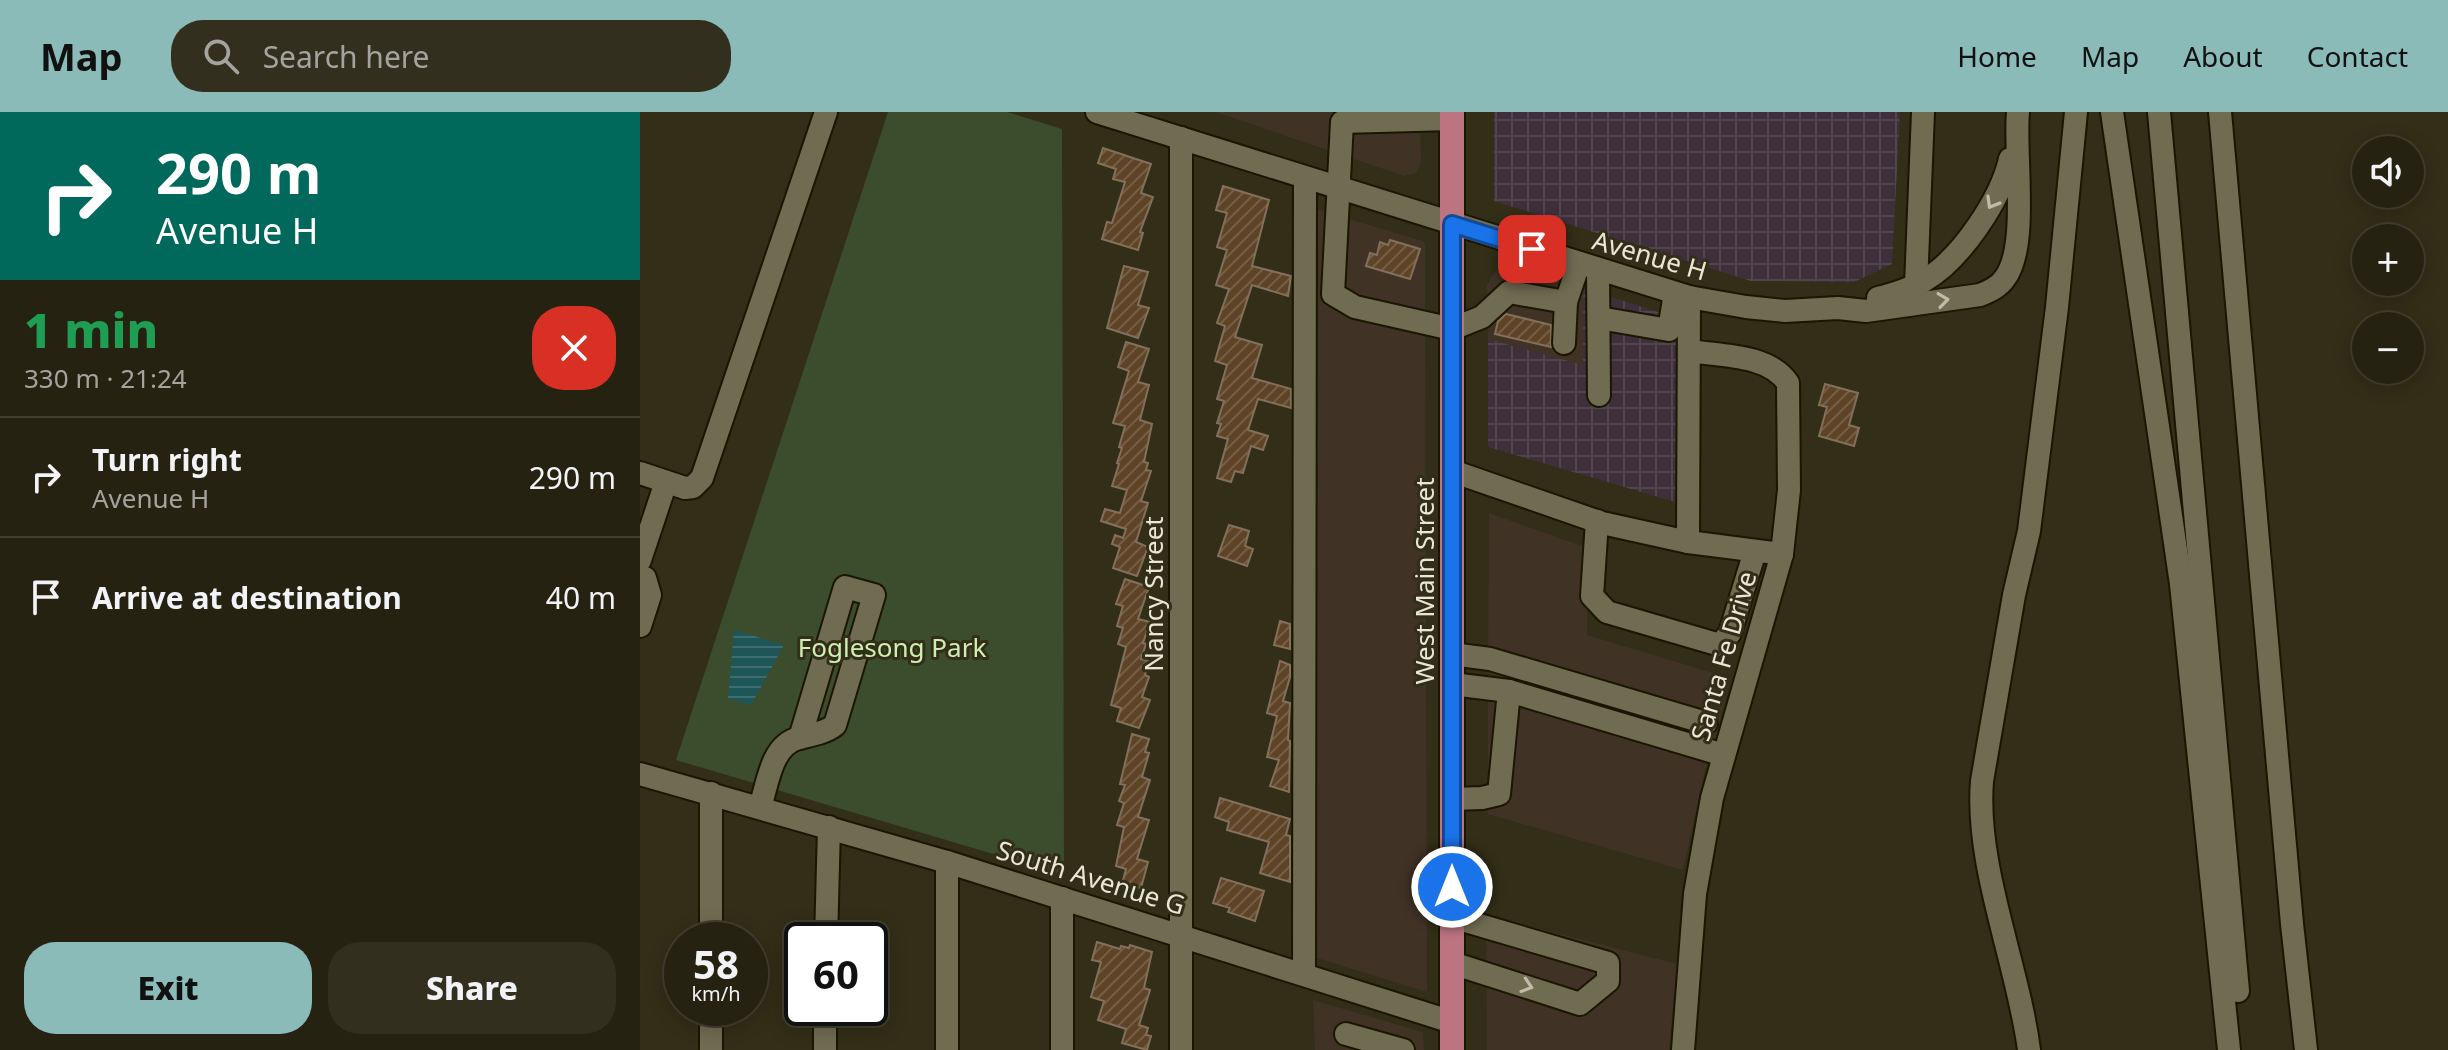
<!DOCTYPE html>
<html lang="en">
<head>
<meta charset="utf-8">
<style>
  body { margin:0; font-family:"Noto Sans",sans-serif; background:#322f1f; color:#f1f3f6; height:100vh; display:flex; flex-direction:column; font-size:30px; white-space:nowrap }
  * { box-sizing:border-box; margin:0 }
  p { font-size:26px; color:#a4a49f }
  .icon { flex:none; width:44px; height:44px; fill:none; stroke:currentColor; stroke-width:2; stroke-linecap:round; stroke-linejoin:round }
  .map { position:relative; flex:1; overflow:hidden }
  .drawer { display:flex; flex-direction:column; background:#262211; width:640px }
  .drawer>* { flex:none }
  .guide { background:#00695c; color:#fff; overflow:hidden }
  .fabs { position:absolute; left:1712px; top:24px; display:grid; gap:16px }
  .fabs a { display:grid; place-items:center; width:72px; height:72px; border-radius:50%; background:#262211; box-shadow:0 4px 20px #0003,0 0 0 2px #423f31; font-size:40px }
  .speed { position:absolute; left:24px; top:810px; display:flex; gap:16px; font-size:40px; font-weight:700; text-align:center }
  .speed>* { display:grid; place-content:center; width:104px; height:104px; border-radius:50%; background:#262211; box-shadow:0 4px 20px #0003,0 0 0 2px #423f31; line-height:1 }
  .speed small { font-size:20px; font-weight:400 }
  .speed .limit { border:4px solid #111; border-radius:12px; background:#fff; color:#111 }
  .pin { position:absolute; display:grid; place-items:center; width:68px; height:68px; color:#fff; margin:-34px; border-radius:16px; box-shadow:0 4px 12px #0006 }
  .me { position:absolute; width:88px; margin:-44px; rotate:0deg; stroke-linejoin:round; filter:drop-shadow(0 0 6px #0008) }
  .turn { display:flex; align-items:center; gap:28px; height:168px; padding:0 24px; font-size:36px }
  .turn .icon { width:104px; height:104px; stroke-width:2.5 }
  .turn b { display:block; font-size:56px; line-height:68px }
  .round { display:grid; place-items:center; flex:none; width:84px; height:84px; border-radius:32px; background:#322f1f }
  .overview { display:flex; align-items:center; justify-content:space-between; height:136px; padding:0 24px }
  h1 { font-size:48px; font-weight:800; line-height:60px; color:#1e9e55 }
  .primary-button { display:flex; gap:16px; margin-top:auto; padding:16px 24px }
  .primary-button a { flex:1; height:92px; border-radius:32px; background:#8bbbb9; color:#111; font-size:32px; font-weight:800; line-height:92px; text-align:center }
  .primary-button a+a { background:#322f1f; color:#f1f3f6 }
  ul { padding:0; list-style:none }
  li { display:flex; align-items:center; gap:24px; height:120px; padding:0 24px; border-top:2px solid #423f31 }
  li div { flex:1 }
  li b { display:block; font-size:30px }
  li em { font-style:normal }
  header { display:flex; align-items:center; gap:48px; box-sizing:border-box; height:112px; padding:0 40px; background:#8bbbb9; color:#111 }
  header strong { font-size:38px }
  nav { display:flex; gap:44px; margin-inline-start:auto; font-size:28px }
  .search { width:560px; height:72px; background:#322f1f; display:flex; align-items:center; gap:20px; box-sizing:border-box; padding:0 28px; border-radius:32px; color:#a4a49f; font-size:30px }
  main { display:flex; flex:1; min-height:0 }
  .map>svg:first-child { display:block }
</style>
</head>
<body>
<header>
<strong>Map</strong>
<div class="search"><svg class="icon" aria-label="search" viewBox="0 0 24 24"><circle cx="10" cy="10" r="6"/><path d="M15 15l6 6"/></svg>Search here</div>
<nav><a>Home</a><a>Map</a><a>About</a><a>Contact</a></nav>
</header>
<main>
<section class="drawer">
<div class="guide">
<div class="turn"><svg class="icon" aria-label="right" viewBox="0 0 24 24"><path d="M7 20v-9h11M14 6l5 5-5 5"/></svg><div><b>290 m</b>Avenue H</div></div>
</div>
<div class="overview"><div><h1>1 min</h1><p>330 m · 21:24</p></div><a class="round" style="background:#d93025;color:#fff"><svg class="icon" aria-label="close" viewBox="0 0 24 24"><path d="M6 6l12 12M18 6L6 18"/></svg></a></div>
<ul>
<li><svg class="icon" aria-label="right" viewBox="0 0 24 24"><path d="M7 20v-9h11M14 6l5 5-5 5"/></svg><div><b>Turn right</b><p>Avenue H</p></div><em>290 m</em></li>
<li><svg class="icon" aria-label="arrive" viewBox="0 0 24 24"><path d="M6 21V4h12l-3 4 3 4H6"/></svg><div><b>Arrive at destination</b></div><em>40 m</em></li>
</ul>
<div class="primary-button"><a>Exit</a><a>Share</a></div>
</section>
<div class="map">
<svg width="1808" height="938" viewBox="0 0 1808 938">
  <defs>
    <pattern id="industrial-grid" width="8" height="8" patternUnits="userSpaceOnUse" patternTransform="scale(2)"><rect width="8" height="8" fill="#3f2f3b"/><path d="M0 4h8M4 0v8" fill="none" stroke="#52434e"/></pattern>
    <pattern id="water-rules" width="6" height="5" patternUnits="userSpaceOnUse" patternTransform="scale(2)"><rect width="6" height="5" fill="#1e5557"/><path d="M0 2.5h6" fill="none" stroke="#3f6d6f"/></pattern>
    <pattern id="building-hatch" width="6" height="6" patternUnits="userSpaceOnUse" patternTransform="scale(2)"><rect width="6" height="6" fill="#5e4326"/><path d="M-1 1l2-2M0 6l6-6M5 7l2-2" fill="none" stroke="#755e45"/></pattern>
  </defs>
  <rect width="100%" height="100%" fill="#322e17"/>
  <!-- commercial -->
  <g fill="#413226">
    <polygon points="576,0 780,0 781,51 776,61 764,64"/>
    <polygon points="675,97 783,129 785,132 787,880 674,845"/>
    <polygon points="873,153 940,173 943,176 943,253 848,227 847,173 855,160"/>
    <polygon points="849,401 947,436 947,523 1090,566 1074,637 848,561"/>
    <polygon points="848,584 875,586 1067,650 1043,758 848,702"/>
    <polygon points="846,803 1037,852 1029,938 847,938"/>
    <polygon points="673,888 783,920 784,938 675,938"/>
  </g>
  <!-- industrial -->
  <g fill="url(#industrial-grid)">
    <polygon points="854,0 1260,0 1252,152 1214,170 1111,169 854,89"/>
    <polygon points="943,176 1043,208 1042,392 848,335 848,227 943,253"/>
  </g>
  <!-- green -->
  <polygon fill="#3c4d2d" points="248,0 367,0 422,17 424,763 36,648"/>
  <!-- water -->
  <polygon fill="url(#water-rules)" points="94,518 144,533 111,593 88,587"/>
  <!-- building -->
  <g fill="url(#building-hatch)" stroke="#83705c" stroke-width="2">
    <polygon points="463,36 511,52 501,81 513,85 500,120 503,121 498,138 462,127 467,110 472,111 485,70 473,67 476,57 458,51"/>
    <polygon points="583,74 629,88 612,154 651,164 648,184 612,173 595,225 622,233 612,266 651,277 651,296 618,287 608,318 628,324 623,338 611,334 603,361 595,359 591,370 577,366 588,327 577,324 581,312 577,311 584,289 577,287 587,253 575,249 585,214 577,211 589,177 576,173 587,138 577,135 587,101 576,98"/>
    <polygon points="750,128 780,137 770,167 726,154 730,141 737,143 740,130 748,133"/>
    <polygon points="484,154 508,160 498,193 509,196 498,226 467,216"/>
    <polygon points="866,202 911,213 911,235 855,222 858,209"/>
    <polygon points="486,230 509,237 498,270 509,273 500,308 512,312 504,350 508,351 506,358 511,359 501,389 508,391 496,430 508,435 497,464 473,456 480,435 472,432 475,423 483,426 486,417 461,409 465,397 480,401 487,378 472,374 479,352 477,351 482,336 479,335 485,314 473,311 489,259 478,255"/>
    <polygon points="1185,272 1218,281 1209,313 1219,316 1214,334 1179,324 1187,295 1179,293"/>
    <polygon points="589,413 609,419 605,434 613,437 607,454 578,444"/>
    <polygon points="485,467 509,475 498,507 510,510 503,531 506,532 501,547 509,549 505,563 509,565 502,585 510,588 499,616 477,609 481,596 471,593 486,535 478,532 483,516 477,514 483,494 476,492"/>
    <polygon points="640,509 650,512 650,537 634,533"/>
    <polygon points="640,549 650,553 650,565 643,589 650,591 648,628 650,629 649,680 630,674 639,648 627,645 637,604 627,601"/>
    <polygon points="492,622 509,627 505,640 509,641 502,665 510,668 498,705 509,708 497,747 508,750 501,776 482,772 486,757 476,754 484,715 477,713 484,691 479,689 485,673 480,672"/>
    <polygon points="580,686 650,707 646,723 650,724 650,770 620,761 629,730 587,718 589,710 575,705"/>
    <polygon points="581,766 624,779 615,809 588,800 590,796 573,791"/>
    <polygon points="457,830 480,837 481,834 489,836 490,833 512,840 504,876 510,878 499,913 508,916 506,923 511,924 507,938 482,931 486,917 458,908 464,889 451,885 461,850 452,848"/>
  </g>
  <g fill="none" stroke-linecap="round" stroke-linejoin="round">
    <defs>
      <g id="minor">
        <path d="M457,0L1049,185L1106,195L1145,199L1198,196L1226,199L1340,183C1350,179 1359,175 1365,166C1389,134 1374,42 1378,0"/>
        <polyline points="1472,0 1541,472 1589,938"/>
        <polyline points="1519,0 1598,879"/>
        <polyline points="1580,0 1652,812 1666,938"/>
        <polyline points="812,7 702,10 693,182 715,195 812,217 842,205 869,180 926,190"/>
        <polyline points="958,157 959,283"/>
        <polyline points="1276,173 1283,0"/>
        <path d="M1238,186C1254,182 1271,177 1285,168C1321,147 1361,87 1370,47"/>
        <polyline points="959,206 1029,218 1035,181"/>
        <polyline points="924,231 926,190 939,151"/>
        <polyline points="812,359 962,411 1048,430 1142,442"/>
        <polyline points="0,361 45,376 53,375 62,366 186,0"/>
        <polyline points="957,409 952,484 967,500 1080,533 1090,521 1115,439"/>
        <polyline points="1048,430 1049,185"/>
        <polyline points="0,448 26,370"/>
        <polyline points="0,464 5,466 10,483 0,514"/>
        <polyline points="812,542 850,547 1066,611"/>
        <polyline points="812,572 869,579 1084,643"/>
        <polyline points="0,662 307,750 812,910"/>
        <polyline points="71,681 71,828"/>
        <polyline points="812,687 842,686 859,682 869,579"/>
        <path d="M120,695C128,671 131,633 159,626C171,623 185,621 195,613L234,483L205,475L160,626"/>
        <polyline points="422,786 422,938"/>
        <polyline points="186,828 189,715"/>
        <polyline points="812,851 940,892 968,869 968,851 812,805"/>
        <polyline points="664,862 665,67"/>
        <polyline points="71,896 71,938"/>
        <polyline points="706,922 763,938"/>
        <polyline points="185,938 185,896"/>
        <polyline points="307,938 307,750"/>
        <polyline points="541,938 541,26"/>
        <path d="M1043,938L1055,782L1072,686L1142,442L1149,378L1148,271C1128,242 1082,244 1049,239"/>
        <path d="M1389,938C1378,852 1335,754 1342,669L1374,483L1389,419L1417,195L1436,0"/>
      </g>
      <polyline id="major" points="812,0 812,938"/>
    </defs>
    <!-- minor casing -->
    <use href="#minor" stroke="#1a1601" stroke-width="26"/>
    <!-- major casing -->
    <use href="#major" stroke="#1a1601" stroke-width="28"/>
    <!-- minor -->
    <use href="#minor" stroke="#706c52" stroke-width="22"/>
    <!-- major -->
    <use href="#major" stroke="#bc7481" stroke-width="24"/>
  </g>
  <!-- one-way arrows -->
  <defs><path id="oneway-chevron" d="M-2-3.5L2.5 0L-2 3.5" fill="none" stroke-width="1.6" stroke-linecap="round" stroke-linejoin="round" transform="scale(2)"/></defs>
  <g stroke="#bfbcaa">
    <use href="#oneway-chevron" transform="translate(1352 91) rotate(120)"/>
    <use href="#oneway-chevron" transform="translate(1303 188) rotate(-8)"/>
    <use href="#oneway-chevron" transform="translate(887 874) rotate(18)"/>
  </g>
  <g fill="none" stroke-linecap="round" stroke-linejoin="round">
    <defs>
      <polyline id="route" points="812,775 812,112 892,137"/>
    </defs>
    <!-- route casing -->
    <use href="#route" stroke="#114b97" stroke-width="20"/>
    <!-- route -->
    <use href="#route" stroke="#1a73e8" stroke-width="14"/>
  </g>
  <g text-anchor="middle" dominant-baseline="central" stroke-width="6" stroke-linejoin="round" paint-order="stroke">
    <!-- street labels -->
    <g font-size="26" fill="#eae7d9" stroke="#322e17">
      <text transform="translate(1010 143) rotate(16)">Avenue H</text>
      <text transform="translate(784 469) rotate(-90)">West Main Street</text>
      <text transform="translate(513 482) rotate(-90)">Nancy Street</text>
      <text transform="translate(1083 544) rotate(-74)">Santa Fe Drive</text>
      <text transform="translate(451 765) rotate(17)">South Avenue G</text>
    </g>
    <!-- park labels -->
    <g font-size="26" fill="#ceefb3" stroke="#322e17">
      <text x="252" y="535">Foglesong Park</text>
    </g>
  </g>
</svg>
<div class="fabs">
<a><svg class="icon" aria-label="sound" viewBox="0 0 24 24"><path d="M4 9h4l5-4v14l-5-4H4zM17 9q2 3 0 6"/></svg></a>
<a>+</a>
<a>−</a>
</div>
<div class="speed"><div>58<small>km/h</small></div><div class="limit">60</div></div>
<div class="pin" style="left:892px;top:137px;background:#d93025"><svg class="icon" aria-label="arrive" viewBox="0 0 24 24"><path d="M6 21V4h12l-3 4 3 4H6"/></svg></div>
<svg class="me" style="left:812px;top:775px" viewBox="-20 -20 40 40"><circle r="17" fill="#1a73e8" stroke="#fff" stroke-width="3"/><path d="M0-11L8 9 0 5-8 9z" fill="#fff"/></svg>
</div>
</main>
</body>
</html>
